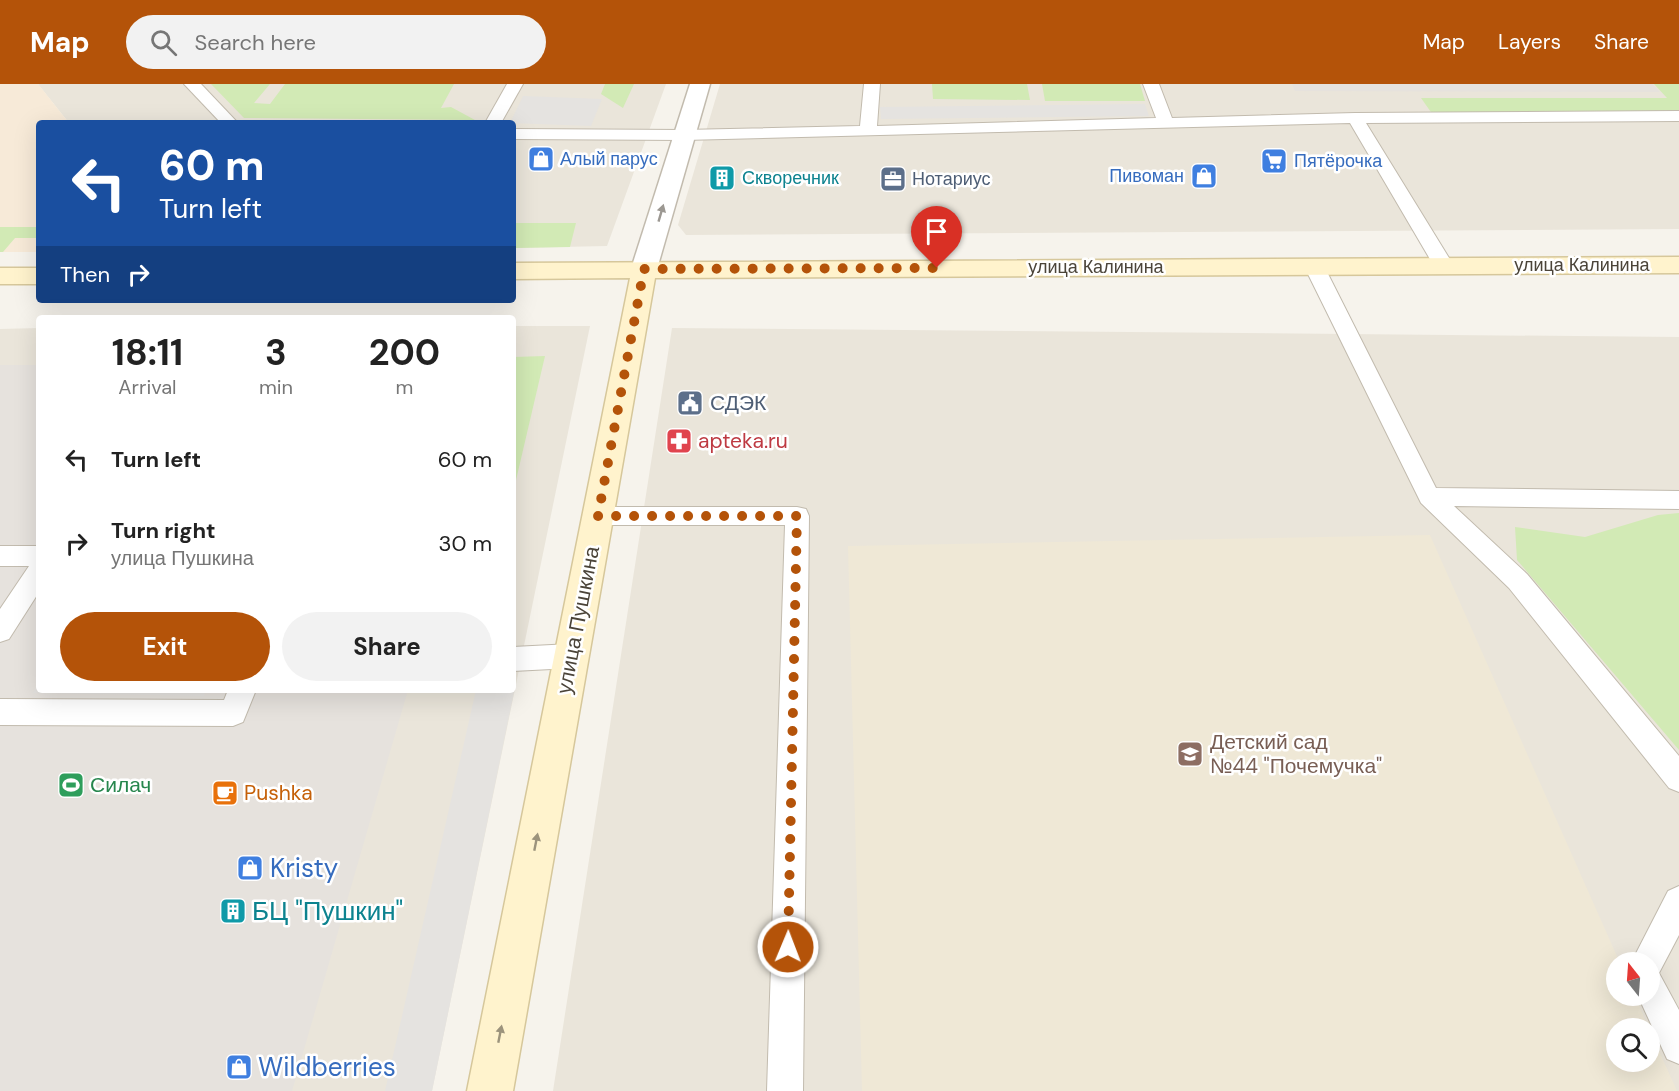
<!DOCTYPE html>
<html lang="en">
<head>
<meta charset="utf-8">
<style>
  body { margin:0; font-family:"DM Sans",sans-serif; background:#f2f2f2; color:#222; height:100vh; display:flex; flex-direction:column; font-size:22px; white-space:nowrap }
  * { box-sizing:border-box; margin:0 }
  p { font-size:20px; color:#767676 }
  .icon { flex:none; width:33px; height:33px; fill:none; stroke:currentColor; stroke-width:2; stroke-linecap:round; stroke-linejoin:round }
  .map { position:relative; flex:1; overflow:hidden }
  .sheet { position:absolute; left:36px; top:231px; width:480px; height:378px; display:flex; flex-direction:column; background:#fff; border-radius:6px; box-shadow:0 6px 24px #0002 }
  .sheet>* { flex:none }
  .hud { position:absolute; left:36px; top:36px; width:480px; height:183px; border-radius:6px; box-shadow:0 6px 24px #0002; background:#1a4fa0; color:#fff; overflow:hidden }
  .needle { width:39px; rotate:343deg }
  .buttons { position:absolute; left:1606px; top:868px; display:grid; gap:12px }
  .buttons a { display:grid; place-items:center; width:54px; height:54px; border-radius:50%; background:#fff; box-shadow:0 6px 24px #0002; font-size:30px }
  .pin { position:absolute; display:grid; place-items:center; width:51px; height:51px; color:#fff; margin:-62px -26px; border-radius:50% 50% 50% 0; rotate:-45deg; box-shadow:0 0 6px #0007 }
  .pin .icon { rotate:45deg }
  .me { position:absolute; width:66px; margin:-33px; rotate:1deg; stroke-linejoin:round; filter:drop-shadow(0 0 4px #0008) }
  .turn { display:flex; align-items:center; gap:21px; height:126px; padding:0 24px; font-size:27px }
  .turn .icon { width:78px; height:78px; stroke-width:2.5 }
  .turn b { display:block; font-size:42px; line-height:51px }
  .then { display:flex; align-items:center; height:57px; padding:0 24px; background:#0003; gap:12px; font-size:22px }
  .eta { display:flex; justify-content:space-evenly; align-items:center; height:102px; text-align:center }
  .eta b { font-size:36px; font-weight:700; line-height:42px }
  .primary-button { display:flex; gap:12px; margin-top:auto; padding:12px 24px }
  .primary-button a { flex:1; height:69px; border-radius:36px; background:#b45309; color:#fff; font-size:24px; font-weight:700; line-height:69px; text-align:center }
  .primary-button a+a { background:#f2f2f2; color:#222 }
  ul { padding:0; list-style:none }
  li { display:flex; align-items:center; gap:18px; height:84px; padding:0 24px }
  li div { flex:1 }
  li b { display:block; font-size:22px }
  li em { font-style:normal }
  header { display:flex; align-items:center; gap:36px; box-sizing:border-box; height:84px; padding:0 30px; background:#b45309; color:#fff }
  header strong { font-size:28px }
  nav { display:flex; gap:33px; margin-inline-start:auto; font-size:21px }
  .search { width:420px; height:54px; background:#f2f2f2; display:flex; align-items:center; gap:15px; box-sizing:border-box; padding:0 21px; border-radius:33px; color:#767676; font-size:22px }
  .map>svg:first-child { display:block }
</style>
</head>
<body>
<header>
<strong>Map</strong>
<div class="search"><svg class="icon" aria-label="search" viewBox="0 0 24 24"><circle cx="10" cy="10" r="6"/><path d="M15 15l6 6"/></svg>Search here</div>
<nav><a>Map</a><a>Layers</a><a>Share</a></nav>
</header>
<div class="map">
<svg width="1679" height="1007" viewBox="0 0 1679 1007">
  <rect width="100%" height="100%" fill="#f6f3ec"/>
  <!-- residential -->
  <g fill="#eae5da" fill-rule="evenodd">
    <polygon points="38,0 666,0 607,162 513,164 513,39 69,39"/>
    <polygon points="720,0 1679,0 1679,145 686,151 678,141"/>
    <polygon points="513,242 590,242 432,1007 0,1007 0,245 39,244 39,606 513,606"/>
    <path d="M672,244L1679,253V1007H553ZM1617,879H1650V912H1617ZM1617,945H1650V978H1617Z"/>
  </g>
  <!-- commercial -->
  <polygon fill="#f7ead8" points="0,0 38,0 69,39 39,39 39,168 0,168"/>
  <!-- industrial -->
  <g fill="#e6e2dd">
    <polygon points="1292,0 1652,0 1660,8 1295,7"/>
    <polygon points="0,281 39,281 39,606 408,606 292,1007 0,1007"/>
  </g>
  <!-- education -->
  <polygon fill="#efe8d6" points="1430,451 1620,879 1617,879 1617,912 1635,912 1649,945 1617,945 1617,978 1650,978 1650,947 1677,1007 862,1007 848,462"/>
  <!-- green -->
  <g fill="#d2eab5">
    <polygon points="211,0 270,0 254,19 270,20 285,0 454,0 441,24 451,23 475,36 244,34"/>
    <polygon points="605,0 634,0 623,24 601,10"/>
    <polygon points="932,0 1027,0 1030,16 933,15"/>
    <polygon points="1042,0 1140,0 1145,17 1045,17"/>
    <polygon points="1654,0 1679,0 1679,29 1433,31 1421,14 1667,14"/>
    <polygon points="513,139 576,139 570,163 515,164"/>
    <polygon points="0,143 39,143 39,154 15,154 3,168 0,168"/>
    <polygon points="545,272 513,409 513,273"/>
    <polygon points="1679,429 1679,666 1517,476 1515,443 1585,453 1658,431"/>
  </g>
  <!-- parking -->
  <g fill="#e5e3e0">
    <polygon points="523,12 602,15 591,42 510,39"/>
    <polygon points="1145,20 1149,32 881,35 880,23"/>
    <polygon points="39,598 39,606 206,606 204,612 33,609"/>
    <polygon points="513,598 516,598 432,1007 385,1007 476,606 513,606"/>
  </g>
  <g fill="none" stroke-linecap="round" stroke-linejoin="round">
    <defs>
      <g id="lane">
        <polygon points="184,0 201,0 238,39 221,39"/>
        <polygon points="507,0 523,0 501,39 485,39"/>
        <polygon points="864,0 880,0 877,42 1156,34 1143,0 1159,0 1172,34 1355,29 1679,27 1679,37 1366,39 1454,182 1451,186 1437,186 1434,182 1350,39 684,56 513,55 513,45 684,46 860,42"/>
        <polygon points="1314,176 1321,178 1324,182 1436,404 1679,407 1679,425 1454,422 1527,490 1679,672 1679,708 1669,704 1509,504 1421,419 1304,182 1307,178"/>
        <polygon points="598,423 797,423 806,425 809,432 803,1007 767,1007 785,441 598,441 589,439 586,432 589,425"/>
        <polygon points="0,462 39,462 39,508 9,555 0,558 0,525 29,482 0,482"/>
        <polygon points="571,560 580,564 584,572 580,580 571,584 513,587 513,563"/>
        <polygon points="228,606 256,606 243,638 233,642 0,641 0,615 224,616"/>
        <polygon points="1679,802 1679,851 1659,889 1679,926 1679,980 1667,975 1638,912 1650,912 1650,879 1631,879 1668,807"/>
      </g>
      <polygon id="street" points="690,0 710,0 657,185 653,191 644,193 635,191 631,185"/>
      <g id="secondary">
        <polygon points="1679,173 1679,189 655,194 513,1007 467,1007 630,194 513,195 513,179"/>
        <rect x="0" y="184" width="39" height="16"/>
      </g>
    </defs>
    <!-- lane casing -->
    <use href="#lane" stroke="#c2bbae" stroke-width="2"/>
    <!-- street casing -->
    <use href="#street" stroke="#c2bbae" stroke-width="3"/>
    <!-- secondary casing -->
    <use href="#secondary" stroke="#d6c79b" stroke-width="3"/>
    <!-- lane -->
    <use href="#lane" fill="#fff" fill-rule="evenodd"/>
    <!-- street -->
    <use href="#street" fill="#fff" fill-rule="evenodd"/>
    <!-- secondary -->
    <use href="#secondary" fill="#fff3cd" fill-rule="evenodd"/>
  </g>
  <!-- one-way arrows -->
  <defs><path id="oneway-solid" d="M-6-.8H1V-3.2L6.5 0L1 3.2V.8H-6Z" transform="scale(1.5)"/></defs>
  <use fill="#9c9892" href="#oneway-solid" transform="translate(661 129) rotate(-74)"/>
  <g fill="#9c937c">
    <use href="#oneway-solid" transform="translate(536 758) rotate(-79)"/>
    <use href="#oneway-solid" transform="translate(500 950) rotate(-79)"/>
  </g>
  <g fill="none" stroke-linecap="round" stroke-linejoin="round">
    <!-- route -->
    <polyline stroke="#b45309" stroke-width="10" stroke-dasharray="0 18" points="788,863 797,432 598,432 644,185 937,184"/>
  </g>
  <!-- icons -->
  <defs>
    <symbol id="shop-square" viewBox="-11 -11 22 22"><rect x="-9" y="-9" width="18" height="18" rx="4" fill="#3f7fe0" stroke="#fff"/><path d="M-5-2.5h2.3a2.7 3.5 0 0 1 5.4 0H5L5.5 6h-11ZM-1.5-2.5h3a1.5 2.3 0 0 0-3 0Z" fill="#fff"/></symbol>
    <symbol id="supermarket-square" viewBox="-11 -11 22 22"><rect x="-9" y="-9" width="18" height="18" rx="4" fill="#3f7fe0" stroke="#fff"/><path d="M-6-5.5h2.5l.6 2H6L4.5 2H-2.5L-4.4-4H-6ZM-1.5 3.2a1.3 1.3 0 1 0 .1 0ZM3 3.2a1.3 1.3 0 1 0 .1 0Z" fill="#fff"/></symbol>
    <symbol id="building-square" viewBox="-11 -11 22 22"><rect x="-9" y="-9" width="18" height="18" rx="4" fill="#0f9aa8" stroke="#fff"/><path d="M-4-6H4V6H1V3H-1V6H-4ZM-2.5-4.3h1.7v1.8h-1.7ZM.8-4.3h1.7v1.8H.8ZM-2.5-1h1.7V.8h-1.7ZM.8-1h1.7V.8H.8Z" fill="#fff"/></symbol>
    <symbol id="office-square" viewBox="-11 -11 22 22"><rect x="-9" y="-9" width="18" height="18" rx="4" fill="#5c6f8a" stroke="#fff"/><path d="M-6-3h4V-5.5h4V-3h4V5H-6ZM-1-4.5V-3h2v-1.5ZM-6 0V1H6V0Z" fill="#fff"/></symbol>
    <symbol id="civic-square" viewBox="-11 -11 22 22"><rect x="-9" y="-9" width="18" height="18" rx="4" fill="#5c6f8a" stroke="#fff"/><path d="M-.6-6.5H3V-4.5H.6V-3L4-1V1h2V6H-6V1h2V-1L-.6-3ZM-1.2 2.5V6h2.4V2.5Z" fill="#fff"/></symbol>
    <symbol id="pharmacy-square" viewBox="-11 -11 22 22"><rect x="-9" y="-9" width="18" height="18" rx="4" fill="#e0444e" stroke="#fff"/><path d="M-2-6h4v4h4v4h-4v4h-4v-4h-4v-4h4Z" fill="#fff"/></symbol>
    <symbol id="school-square" viewBox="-11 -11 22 22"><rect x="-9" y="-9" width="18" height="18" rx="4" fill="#8d6e63" stroke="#fff"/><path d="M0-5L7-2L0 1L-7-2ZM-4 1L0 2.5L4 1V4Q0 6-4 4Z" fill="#fff"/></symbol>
    <symbol id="stadium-square" viewBox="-11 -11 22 22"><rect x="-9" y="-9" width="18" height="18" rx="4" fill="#2e9e5b" stroke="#fff"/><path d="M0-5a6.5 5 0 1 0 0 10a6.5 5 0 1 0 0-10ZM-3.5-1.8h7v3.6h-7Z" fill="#fff"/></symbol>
    <symbol id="cafe-square" viewBox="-11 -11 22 22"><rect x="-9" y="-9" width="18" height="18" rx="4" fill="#e8710a" stroke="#fff"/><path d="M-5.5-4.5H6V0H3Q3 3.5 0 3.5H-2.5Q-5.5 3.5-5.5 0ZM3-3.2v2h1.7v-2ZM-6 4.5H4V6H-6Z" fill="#fff"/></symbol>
  </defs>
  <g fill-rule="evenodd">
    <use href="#shop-square" x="526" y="60" width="30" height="30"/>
    <use href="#supermarket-square" x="1259" y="62" width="30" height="30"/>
    <use href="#shop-square" x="1189" y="77" width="30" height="30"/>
    <use href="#building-square" x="707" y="79" width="30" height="30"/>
    <use href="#office-square" x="878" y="80" width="30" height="30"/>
    <use href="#civic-square" x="675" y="304" width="30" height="30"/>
    <use href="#pharmacy-square" x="664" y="342" width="30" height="30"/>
    <use href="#school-square" x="1175" y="655" width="30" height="30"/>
    <use href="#stadium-square" x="56" y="686" width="30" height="30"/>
    <use href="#cafe-square" x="210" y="694" width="30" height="30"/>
    <use href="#shop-square" x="235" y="769" width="30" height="30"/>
    <use href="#building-square" x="218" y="812" width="30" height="30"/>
    <use href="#shop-square" x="224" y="968" width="30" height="30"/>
  </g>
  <g text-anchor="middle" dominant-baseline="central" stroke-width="5" stroke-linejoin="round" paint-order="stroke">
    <!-- far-shop labels -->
    <g font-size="18" fill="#366cbe" stroke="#fff" text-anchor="start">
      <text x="560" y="75">Алый парус</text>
      <text x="1294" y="77">Пятёрочка</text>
      <text x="1184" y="92" text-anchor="end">Пивоман</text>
    </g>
    <!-- far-culture labels -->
    <g font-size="18" fill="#0d838f" stroke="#fff" text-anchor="start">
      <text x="742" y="94">Скворечник</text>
    </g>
    <!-- far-service labels -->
    <g font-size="18" fill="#4e5e75" stroke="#fff" text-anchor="start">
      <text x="912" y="95">Нотариус</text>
    </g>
    <!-- far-street labels -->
    <g font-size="18" fill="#4b4439" stroke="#fff">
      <text x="1582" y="181">улица Калинина</text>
      <text x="1096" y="183">улица Калинина</text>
    </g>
    <!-- service labels -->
    <g font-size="21" fill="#4e5e75" stroke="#fff" text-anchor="start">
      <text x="710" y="319">СДЭК</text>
    </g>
    <!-- health labels -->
    <g font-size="21" fill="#be3a42" stroke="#fff" text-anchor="start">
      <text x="698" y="357">apteka.ru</text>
    </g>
    <!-- street labels -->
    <g font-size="21" fill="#4b4439" stroke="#fff">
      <text transform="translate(578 536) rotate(-79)">улица Пушкина</text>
    </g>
    <!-- education labels -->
    <g font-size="21" fill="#785e54" stroke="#fff" text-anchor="start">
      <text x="1210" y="658">Детский сад<tspan x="1210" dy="24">№44 "Почемучка"</tspan></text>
    </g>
    <!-- leisure labels -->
    <g font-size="21" fill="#27864d" stroke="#fff" text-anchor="start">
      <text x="90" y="701">Силач</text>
    </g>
    <!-- food labels -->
    <g font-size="21" fill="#c56008" stroke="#fff" text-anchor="start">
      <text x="244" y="709">Pushka</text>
    </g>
    <!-- near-shop labels -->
    <g font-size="26" fill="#366cbe" stroke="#fff" text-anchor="start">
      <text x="270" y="784">Kristy</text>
      <text x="258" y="983">Wildberries</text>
    </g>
    <!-- near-culture labels -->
    <g font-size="26" fill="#0d838f" stroke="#fff" text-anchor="start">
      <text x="252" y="827">БЦ "Пушкин"</text>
    </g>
  </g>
</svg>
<div class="buttons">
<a><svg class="needle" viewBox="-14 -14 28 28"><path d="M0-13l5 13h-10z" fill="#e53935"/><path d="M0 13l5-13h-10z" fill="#767676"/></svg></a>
<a><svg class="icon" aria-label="search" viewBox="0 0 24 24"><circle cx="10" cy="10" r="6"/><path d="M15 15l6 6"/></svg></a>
</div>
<div class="pin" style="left:937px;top:184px;background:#d93025"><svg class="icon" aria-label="arrive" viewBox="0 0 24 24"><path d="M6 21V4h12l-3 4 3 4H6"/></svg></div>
<svg class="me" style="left:788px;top:863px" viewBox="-20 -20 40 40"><circle r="17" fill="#b45309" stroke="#fff" stroke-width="3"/><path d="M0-11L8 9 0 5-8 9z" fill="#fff"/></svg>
<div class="hud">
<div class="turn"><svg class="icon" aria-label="left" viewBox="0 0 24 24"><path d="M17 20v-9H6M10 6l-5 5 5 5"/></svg><div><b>60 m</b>Turn left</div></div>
<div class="then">Then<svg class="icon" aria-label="right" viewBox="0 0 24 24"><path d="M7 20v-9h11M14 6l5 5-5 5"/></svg></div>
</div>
<section class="sheet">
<div class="eta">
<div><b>18:11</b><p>Arrival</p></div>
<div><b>3</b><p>min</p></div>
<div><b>200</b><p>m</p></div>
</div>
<ul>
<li><svg class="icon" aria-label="left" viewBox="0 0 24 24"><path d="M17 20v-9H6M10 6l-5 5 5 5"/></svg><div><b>Turn left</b></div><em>60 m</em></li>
<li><svg class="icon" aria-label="right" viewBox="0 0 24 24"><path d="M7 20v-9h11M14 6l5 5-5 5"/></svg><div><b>Turn right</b><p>улица Пушкина</p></div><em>30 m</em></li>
</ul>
<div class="primary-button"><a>Exit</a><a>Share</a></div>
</section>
</div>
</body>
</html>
